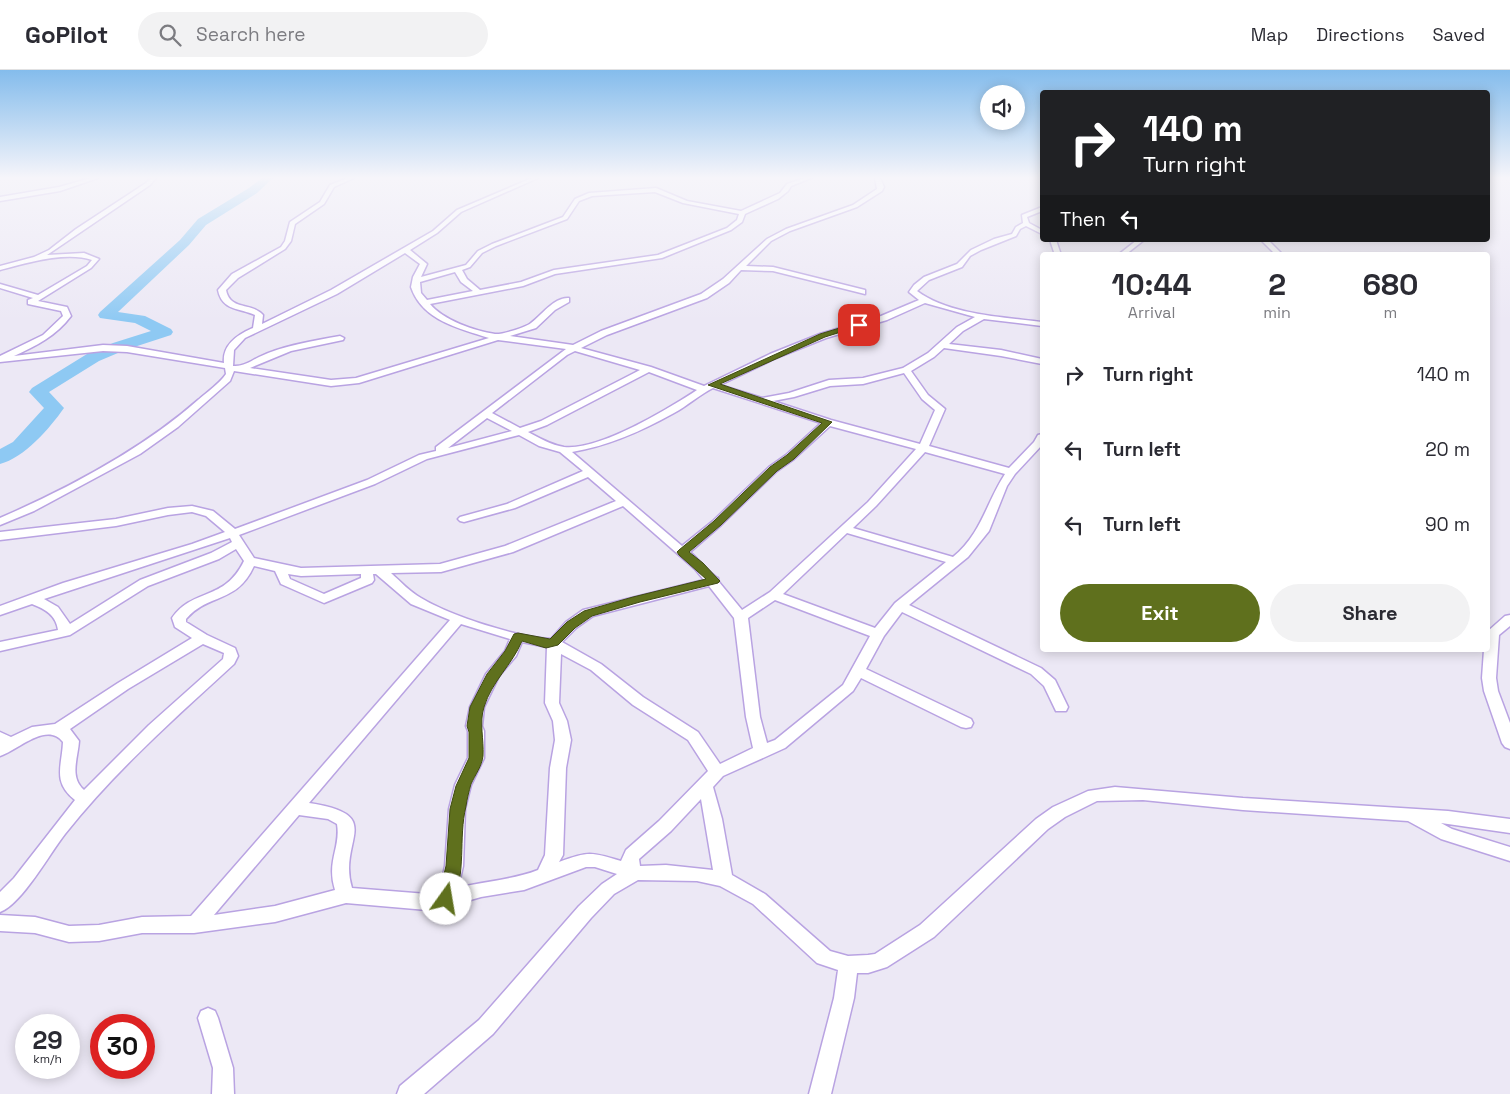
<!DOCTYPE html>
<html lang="en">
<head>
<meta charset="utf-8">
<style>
  body { margin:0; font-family:"Space Grotesk",sans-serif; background:#f2f2f3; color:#2b2b33; height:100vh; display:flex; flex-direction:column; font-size:19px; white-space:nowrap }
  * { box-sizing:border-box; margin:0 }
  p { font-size:16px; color:#7c7c81 }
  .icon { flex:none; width:28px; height:28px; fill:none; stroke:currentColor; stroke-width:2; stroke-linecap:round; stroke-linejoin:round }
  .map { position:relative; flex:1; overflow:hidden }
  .side { position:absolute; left:1040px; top:182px; width:450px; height:400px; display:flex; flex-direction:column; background:#fff; border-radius:5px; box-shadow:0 2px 12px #0003 }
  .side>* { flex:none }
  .hud { position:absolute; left:1040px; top:20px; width:450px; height:152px; border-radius:5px; box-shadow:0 2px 12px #0003; background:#202124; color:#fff; overflow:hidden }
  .tools { position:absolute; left:980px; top:15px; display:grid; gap:10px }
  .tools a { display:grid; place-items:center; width:45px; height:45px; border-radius:50%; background:#fff; box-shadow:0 2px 12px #0003; font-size:25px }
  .speed { position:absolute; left:15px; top:944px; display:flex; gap:10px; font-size:25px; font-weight:700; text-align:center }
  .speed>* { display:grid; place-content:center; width:65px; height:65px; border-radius:50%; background:#fff; box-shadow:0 2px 12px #0003; line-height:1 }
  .speed small { font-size:12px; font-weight:400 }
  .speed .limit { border:8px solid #d22; background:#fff; color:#111 }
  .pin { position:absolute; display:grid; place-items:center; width:42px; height:42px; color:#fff; margin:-21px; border-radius:10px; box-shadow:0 2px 8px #0006 }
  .me { position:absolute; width:55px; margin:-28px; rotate:13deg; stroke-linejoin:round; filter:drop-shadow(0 0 4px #0008) }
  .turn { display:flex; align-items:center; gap:18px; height:105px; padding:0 20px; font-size:22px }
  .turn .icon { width:65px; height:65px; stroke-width:2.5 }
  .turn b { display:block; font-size:35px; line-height:42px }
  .then { display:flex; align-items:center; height:48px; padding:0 20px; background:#0003; gap:10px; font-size:19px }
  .eta { display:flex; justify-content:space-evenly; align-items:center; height:85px; text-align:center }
  .eta b { font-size:30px; font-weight:700; line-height:35px }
  .primary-button { display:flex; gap:10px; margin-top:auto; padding:10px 20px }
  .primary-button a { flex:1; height:58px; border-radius:30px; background:#5f701d; color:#fff; font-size:20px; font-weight:700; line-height:58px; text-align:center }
  .primary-button a+a { background:#f2f2f3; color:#2b2b33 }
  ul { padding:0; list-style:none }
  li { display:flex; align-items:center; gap:15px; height:75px; padding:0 20px }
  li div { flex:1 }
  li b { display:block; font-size:19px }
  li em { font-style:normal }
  header { display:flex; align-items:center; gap:30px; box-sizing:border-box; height:70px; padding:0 25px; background:#fff; border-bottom:1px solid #e1e1e2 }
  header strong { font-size:24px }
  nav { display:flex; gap:28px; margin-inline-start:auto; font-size:18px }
  .search { width:350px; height:45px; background:#f2f2f3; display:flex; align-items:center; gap:12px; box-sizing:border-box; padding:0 18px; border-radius:28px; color:#7c7c81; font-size:19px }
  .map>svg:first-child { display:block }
</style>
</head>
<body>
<header>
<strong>GoPilot</strong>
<div class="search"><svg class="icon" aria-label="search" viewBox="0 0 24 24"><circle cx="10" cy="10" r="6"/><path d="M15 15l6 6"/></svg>Search here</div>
<nav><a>Map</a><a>Directions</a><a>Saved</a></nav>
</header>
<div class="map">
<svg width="1510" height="1024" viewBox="0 0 1510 1024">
  <rect width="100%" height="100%" fill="#ece8f5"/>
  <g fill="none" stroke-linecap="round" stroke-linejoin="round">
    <!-- river -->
    <path fill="#8ec9f3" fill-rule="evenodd" d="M262,108H273L257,123L206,155L189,175L118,242L145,246L171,259L173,262L171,265L125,280L99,291L49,322L64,338C50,358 24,388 0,394V379L13,372L44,338L29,322L32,318L87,284L113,273L151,261L135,253L100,248L98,245L100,242L180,170L198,149L249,118Z"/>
    <defs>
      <g id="minor">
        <polygon points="91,108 98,108 60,121 0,131 0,127 59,117"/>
        <path d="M151,108H156L150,115L47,185L84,183L99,189L91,198L38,231L67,237L71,246C56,266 36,276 14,286L103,275L127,276L224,293C222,274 239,264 253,258L255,245C240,238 222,241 218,220L232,204L281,177L285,171L290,152L320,132L330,115L348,108H354L334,117L324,134L295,154L291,171L285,179L238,208L226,220C230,241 252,232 263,245L262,254L331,220L433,161L457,140L532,108H538L461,142L437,163L410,180L427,194L421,207L466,195L478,181L492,174L563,147L575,129L589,123L656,118L687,131L741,141L780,123L787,114L805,108H811L791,116L788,121L778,129L745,144L742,152L731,160L662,188L555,204L523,216L430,234C443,250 475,261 495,264C501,265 527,257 531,253C542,245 554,227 569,228V232L555,240L536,258L510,266L573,275L601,261L701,224L723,209L767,169L786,159L853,135L877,119L875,108H880L884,117L882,121L857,137L790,161L771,171L746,196L773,197L865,220V224L773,201L741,200L729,213L707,228L607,265L581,278L651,297L704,316L770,284L820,264L881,246L919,230L909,222L914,215L924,207L957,194L971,180L994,169L1012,164L1016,157L1023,153L1022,145L1042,137V141L1027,147L1029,153L1042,160V164L1026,156L1020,159L1016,166L981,180L970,186L962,197L929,210L917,221C949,245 1004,247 1042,252V256L984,249L963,261L949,274L1001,280L1042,289V294L1001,286L944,278L934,287L911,301L928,325L945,339L929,376L1009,398L1034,372L1038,365L1042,364V375L1015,404L1007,416L989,461L968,487L909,535L1041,598L1055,610L1068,637L1066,641H1056L1044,616L1031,604L902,542L884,566L866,599L971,649L973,653L971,657L966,658L961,657L861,608L853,621L785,678L723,706L713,717L722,749L732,805L765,824L830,881L848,886L868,885L875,884L920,855L1036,749L1053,737L1088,721L1115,717L1243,728L1448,741L1510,749V763L1441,753L1452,759L1510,777V791L1441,769L1408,751L1243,740L1143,730L1097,731L1065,747L1048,759L934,867L887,897L868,903H857L854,928L831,1024H809L834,928L838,900L817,893L753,834L720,816L697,811L638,810L614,824L591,848L493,964L424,1024H397L400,1016L479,950L579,836L602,814L617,804L595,797H586L524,820L481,827L446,837L427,840L346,833L275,852L194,863H142L99,871L69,872L35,863L0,861V845L35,847L69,856L99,855L142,847L191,846L450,550L411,534L376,504H373L374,510L372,513L324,533L281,514L275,501L254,496C237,534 208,523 186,549V552L207,565L235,578L238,586L234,594C175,648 115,701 65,764C50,783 22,834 0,842V822L14,808L75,730C52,712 62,696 63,672C47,651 18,680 0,686V662L11,667L32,657L55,654L118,613L192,568L175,557L172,548C194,517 224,532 244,491L236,479L219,489L148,516L70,565L0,581V572L58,560C56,545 45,539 32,534L0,545V536L63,513L192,474L225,462L206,446L192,442L168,445L116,456L0,470V462L116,449L168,438L192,436L213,441L235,459L367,410L419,385L436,381V377L566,279L498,270L359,313L331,316L234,301L230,311L178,357L140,384L34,441L0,455V448C69,418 141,380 198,330C207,322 219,314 226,304L225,298L127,282L103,281L0,292V286L43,265L63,246L61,241L28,234V230L33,228L0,218V214L38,225L87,196L92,190C66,181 26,193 0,200V196L34,187L49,180L76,159L146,113ZM655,122L683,133L739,144L737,150L727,158L658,185L554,200L521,212L480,220L467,209L462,200L470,197L482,183L496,176L567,149L579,131L592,126ZM405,183L420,194L413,207L411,217C422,250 458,258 489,268L356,308L331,310L250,298L291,281L343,270L344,268L340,266C313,271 285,275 259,287C251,291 243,297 233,296L234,280L245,268L337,224ZM455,202L461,212L473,221L427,230L421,223L420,212ZM925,233L975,247L957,257L928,283L903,298L863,308L829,310L789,323L762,328L720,315L776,288L826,268L887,250ZM575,281L640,300L541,351L520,358L492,343L567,285ZM649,302L697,320C668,339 599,381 564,377C551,375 539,368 528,362L547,355ZM904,303L922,329L935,340L920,374L831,350L773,331L794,327L830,316L863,314ZM713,318L821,353L786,385L769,397L713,451L682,476L572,382C608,376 642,361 674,343C687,336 699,325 713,318ZM487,348L512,361L448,378ZM830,356L916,379L868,432L770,522L742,540L719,512L718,508C712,506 697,488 690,482L721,455L777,401L794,389ZM519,365L539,376L560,382L583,401L507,434L460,447L458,449L460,451L464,452L515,438L588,407L616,431L505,476L440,494L301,498L254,488L239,465L375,414L427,389ZM925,382L1005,404C986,433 982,463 953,487L853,458L876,436ZM623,436L695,499L704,510L583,540L566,552L551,569C516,567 451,546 421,528C410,522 401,512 391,503L441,502L513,482ZM847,463L946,492L895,533L875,558L783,524ZM230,468L232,472L211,483L140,510L70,554L58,537L44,529ZM288,504L301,506L361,504V508L324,524L290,509ZM709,516L734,548L746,647L753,678L720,694L698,662L643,627L601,594L562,572L576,558L593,546ZM775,530L870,566L843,615L775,670L767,673L760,647L748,548ZM461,554L510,569L505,581L486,604L470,637L466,656L468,661V688L455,715L449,739L445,796L439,823L427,824L352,818C337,770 388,745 309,733ZM522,572L547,577L545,633L553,651L555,670L550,698L545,785L538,800C513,810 484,811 458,818L463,796L465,739L471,715L484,688V661L482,656L484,637L499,606L516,586ZM203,574L224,583L223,589L149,655L84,720C69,707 78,688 79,671L70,659L128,619ZM561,584L591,600L633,635L688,670L708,701L659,751L626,780L621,791C591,782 589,781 559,792L563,785L566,698L571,670L567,651L559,633ZM701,729L713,800L666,795L640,796L639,789L671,761ZM299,745L328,749L337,754C341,778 326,791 335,820L275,836L214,845Z"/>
        <polygon points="1050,170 1056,170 1061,185 1055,185"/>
        <polygon points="1137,170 1144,170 1125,185 1118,185"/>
        <polygon points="1261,170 1268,170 1283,185 1276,185"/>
        <polygon points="1510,545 1510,556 1499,565 1496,608 1498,621 1510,653 1510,679 1505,677 1502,673 1484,621 1482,608 1484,580 1488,580 1488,561 1505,546"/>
        <polygon points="208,938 215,941 218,948 233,998 234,1024 212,1024 213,998 198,948 201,941"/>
      </g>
    </defs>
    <!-- minor casing -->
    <use href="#minor" stroke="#b9a3e2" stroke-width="3"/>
    <!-- minor -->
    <use href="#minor" fill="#fff" fill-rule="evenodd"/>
  </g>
  <!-- sky -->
  <linearGradient id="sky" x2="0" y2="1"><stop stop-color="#84bcec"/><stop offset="0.43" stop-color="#f6f5fa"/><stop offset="1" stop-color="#f6f5fa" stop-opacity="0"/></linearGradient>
  <rect width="1510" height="251" fill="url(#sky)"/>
  <!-- route -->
  <path fill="#5f701d" stroke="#3e4913" d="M856,253L863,255L825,267L720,314L832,352L794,389L777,401L721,455L689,482L703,493L718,509L720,511L718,513L640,532L592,546L575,558L558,575L546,578L522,571C512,595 492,611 484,637C479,653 484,669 483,686C482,696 475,705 471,714C469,721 467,729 466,736C458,769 467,803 452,834L446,836L440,834L438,829L446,796L450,739L456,716L469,688V662L467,656L470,637L487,604L505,581L514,564L518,563L550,569L567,552L584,541L633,527L706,509L679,485L677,482L679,480L714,451L770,397L787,385L822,353L708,315L820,264Z"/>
</svg>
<div class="tools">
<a><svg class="icon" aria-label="sound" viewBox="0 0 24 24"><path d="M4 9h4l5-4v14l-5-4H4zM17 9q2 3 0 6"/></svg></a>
</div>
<div class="speed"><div>29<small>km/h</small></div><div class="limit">30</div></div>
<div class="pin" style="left:859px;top:255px;background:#d93025"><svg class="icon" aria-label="arrive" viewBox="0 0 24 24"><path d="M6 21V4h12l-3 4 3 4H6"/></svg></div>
<svg class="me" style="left:446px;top:829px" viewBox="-20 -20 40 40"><circle r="19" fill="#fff"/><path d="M0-13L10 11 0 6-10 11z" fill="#5f701d"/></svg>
<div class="hud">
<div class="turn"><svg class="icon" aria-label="right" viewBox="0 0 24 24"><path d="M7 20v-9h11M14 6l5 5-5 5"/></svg><div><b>140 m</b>Turn right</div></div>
<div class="then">Then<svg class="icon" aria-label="left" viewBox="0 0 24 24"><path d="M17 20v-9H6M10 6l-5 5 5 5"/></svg></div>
</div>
<section class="side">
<div class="eta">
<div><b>10:44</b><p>Arrival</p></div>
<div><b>2</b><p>min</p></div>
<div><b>680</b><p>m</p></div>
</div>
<ul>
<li><svg class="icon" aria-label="right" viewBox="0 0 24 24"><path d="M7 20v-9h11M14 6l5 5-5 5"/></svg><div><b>Turn right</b></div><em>140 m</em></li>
<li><svg class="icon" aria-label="left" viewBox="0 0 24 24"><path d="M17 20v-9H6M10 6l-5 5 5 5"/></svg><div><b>Turn left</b></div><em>20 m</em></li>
<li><svg class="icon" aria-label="left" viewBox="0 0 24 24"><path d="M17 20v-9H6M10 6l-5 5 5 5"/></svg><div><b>Turn left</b></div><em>90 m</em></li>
</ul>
<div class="primary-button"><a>Exit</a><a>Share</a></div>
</section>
</div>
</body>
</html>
